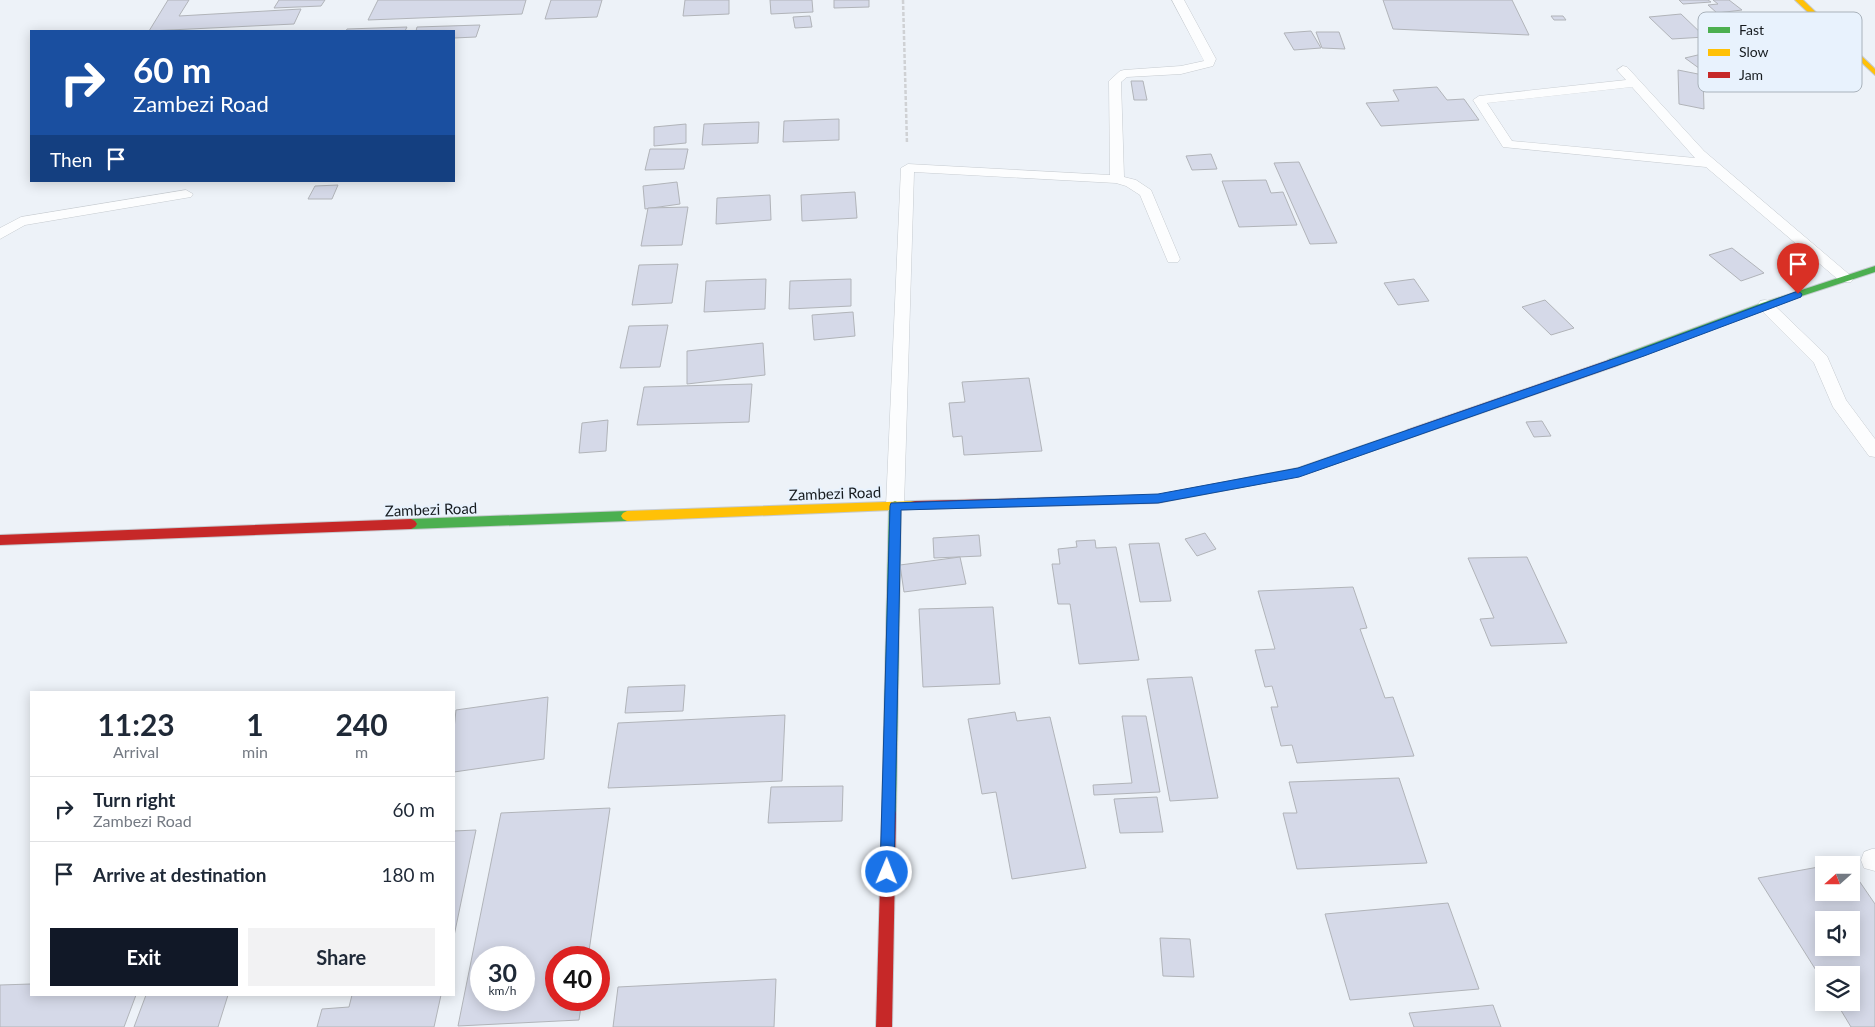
<!DOCTYPE html>
<html lang="en">
<head>
<meta charset="utf-8">
<style>
  body { margin:0; font-family:Lato,sans-serif; background:#f2f2f3; color:#1f2937; height:100vh; display:flex; flex-direction:column; font-size:19px; white-space:nowrap }
  * { box-sizing:border-box; margin:0 }
  p { font-size:16px; color:#747a83 }
  .icon { flex:none; width:28px; height:28px; fill:none; stroke:currentColor; stroke-width:2; stroke-linecap:round; stroke-linejoin:round }
  .map { position:relative; flex:1; overflow:hidden }
  .drawer { position:absolute; left:30px; top:691px; width:425px; height:305px; display:flex; flex-direction:column; background:#fff; border-radius:0px; box-shadow:0 2px 12px #0003 }
  .drawer>* { flex:none }
  .guide { position:absolute; left:30px; top:30px; width:425px; height:152px; border-radius:0px; box-shadow:0 2px 12px #0003; background:#1a4fa0; color:#fff; overflow:hidden }
  .needle { width:32px; rotate:249deg }
  .fabs { position:absolute; left:1815px; top:856px; display:grid; gap:10px }
  .fabs a { display:grid; place-items:center; width:45px; height:45px; border-radius:0px; background:#fff; box-shadow:0 2px 12px #0003; font-size:25px }
  .speed { position:absolute; left:470px; top:946px; display:flex; gap:10px; font-size:25px; font-weight:700; text-align:center }
  .speed>* { display:grid; place-content:center; width:65px; height:65px; border-radius:50%; background:#fff; box-shadow:0 2px 12px #0003; line-height:1 }
  .speed small { font-size:12px; font-weight:400 }
  .speed .limit { border:8px solid #d22; background:#fff; color:#111 }
  .pin { position:absolute; display:grid; place-items:center; width:42px; height:42px; color:#fff; margin:-51px -21px; border-radius:50% 50% 50% 0; rotate:-45deg; box-shadow:0 0 5px #0007 }
  .pin .icon { rotate:45deg }
  .me { position:absolute; width:55px; margin:-28px; rotate:1deg; stroke-linejoin:round; filter:drop-shadow(0 0 4px #0008) }
  .turn { display:flex; align-items:center; gap:18px; height:105px; padding:0 20px; font-size:22px }
  .turn .icon { width:65px; height:65px; stroke-width:2.5 }
  .turn b { display:block; font-size:35px; line-height:42px }
  .then { display:flex; align-items:center; height:48px; padding:0 20px; background:#0003; gap:10px; font-size:19px }
  .eta { display:flex; justify-content:space-evenly; align-items:center; height:85px; text-align:center }
  .eta b { font-size:30px; font-weight:700; line-height:35px }
  .button { display:flex; gap:10px; margin-top:auto; padding:10px 20px }
  .button a { flex:1; height:58px; border-radius:0px; background:#111827; color:#fff; font-size:20px; font-weight:700; line-height:58px; text-align:center }
  .button a+a { background:#f2f2f3; color:#1f2937 }
  ul { padding:0; list-style:none }
  li { display:flex; align-items:center; gap:15px; height:65px; padding:0 20px; border-top:1px solid #e0e1e3 }
  li div { flex:1 }
  li b { display:block; font-size:19px }
  li em { font-style:normal }
  .map>svg:first-child { display:block }
</style>
</head>
<body>
<div class="map">
<svg width="1875" height="1027" viewBox="0 0 1875 1027">
  <rect width="100%" height="100%" fill="#edf2f8"/>
  <!-- building -->
  <g fill="#d5d9e8" stroke="#b1b4b9" fill-rule="evenodd">
    <polygon points="168,0 189,0 179,16 301,9 294,24 149,31"/>
    <polygon points="279,0 325,0 321,6 274,8"/>
    <polygon points="378,0 526,0 522,14 368,20"/>
    <polygon points="551,0 602,0 597,17 545,19"/>
    <polygon points="685,0 729,0 729,14 683,16"/>
    <polygon points="770,0 812,0 813,12 771,14"/>
    <polygon points="834,0 869,0 869,7 834,8"/>
    <polygon points="1383,0 1512,0 1529,35 1393,29"/>
    <polygon points="1679,0 1708,0 1711,2 1683,4"/>
    <polygon points="1713,0 1729,0 1742,10 1717,13 1708,5 1718,4"/>
    <polygon points="1681,14 1705,37 1672,39 1649,17"/>
    <polygon points="810,16 812,27 795,28 793,17"/>
    <polygon points="1551,16 1563,16 1566,20 1554,20"/>
    <polygon points="480,25 476,37 454,38 454,31 416,31 417,27"/>
    <polygon points="407,27 405,31 346,31 347,29"/>
    <polygon points="1311,31 1321,48 1294,50 1284,33"/>
    <polygon points="1316,32 1339,32 1345,49 1322,48"/>
    <polygon points="1702,54 1725,70 1707,74 1685,58"/>
    <polygon points="1678,70 1703,75 1704,109 1679,104"/>
    <polygon points="1131,81 1143,81 1147,100 1134,100"/>
    <polygon points="1437,87 1447,100 1464,99 1479,120 1381,126 1366,103 1399,101 1393,90"/>
    <polygon points="839,119 839,140 783,142 784,121"/>
    <polygon points="759,122 758,143 702,145 704,124"/>
    <polygon points="686,124 686,143 654,146 654,127"/>
    <polygon points="650,149 688,149 684,169 645,170"/>
    <polygon points="1211,154 1217,169 1192,170 1186,156"/>
    <polygon points="1299,162 1337,243 1310,244 1274,163"/>
    <polygon points="1266,180 1271,193 1283,192 1297,225 1239,227 1222,181"/>
    <polygon points="677,182 680,204 645,209 643,186"/>
    <polygon points="338,185 332,199 308,199 315,186"/>
    <polygon points="855,192 857,218 802,221 801,195"/>
    <polygon points="770,195 771,220 716,224 717,198"/>
    <polygon points="688,207 682,245 641,246 648,208"/>
    <polygon points="1732,248 1764,273 1741,281 1709,255"/>
    <polygon points="678,264 672,303 632,305 639,265"/>
    <polygon points="766,279 765,309 704,312 706,281"/>
    <polygon points="851,279 851,306 789,309 790,281"/>
    <polygon points="1414,279 1429,301 1398,305 1384,283"/>
    <polygon points="1545,300 1574,328 1551,335 1522,307"/>
    <polygon points="853,312 855,336 814,340 812,315"/>
    <polygon points="668,325 660,367 620,368 629,326"/>
    <polygon points="763,343 765,375 687,384 687,351"/>
    <polygon points="1029,378 1042,451 964,455 962,436 953,437 949,403 965,402 962,382"/>
    <polygon points="752,384 749,422 637,425 644,387"/>
    <polygon points="608,420 606,451 579,453 582,423"/>
    <polygon points="1542,421 1551,436 1534,437 1526,422"/>
    <polygon points="1205,533 1216,549 1197,556 1185,539"/>
    <polygon points="979,535 981,556 934,558 933,538"/>
    <polygon points="1095,540 1096,548 1116,547 1139,660 1079,664 1070,604 1058,604 1052,564 1060,564 1058,549 1077,547 1076,541"/>
    <polygon points="1159,543 1171,601 1140,602 1129,544"/>
    <polygon points="960,557 966,584 904,592 900,565"/>
    <polygon points="1527,557 1567,643 1491,646 1480,619 1494,618 1468,558"/>
    <polygon points="1353,587 1367,628 1360,629 1385,698 1393,697 1414,756 1297,763 1292,745 1281,746 1271,707 1278,707 1272,686 1265,687 1255,650 1275,649 1258,591"/>
    <polygon points="993,607 1000,684 923,687 919,609"/>
    <polygon points="1192,677 1218,798 1170,801 1147,679"/>
    <polygon points="685,685 683,711 625,713 628,687"/>
    <polygon points="548,697 544,759 454,772 454,729 456,710"/>
    <polygon points="1015,712 1017,721 1050,717 1086,868 1012,879 996,792 982,794 968,719"/>
    <polygon points="785,715 782,781 608,788 618,723"/>
    <polygon points="1122,716 1146,716 1160,792 1094,795 1093,785 1132,783"/>
    <polygon points="1399,778 1427,863 1297,869 1283,813 1297,813 1289,782"/>
    <polygon points="843,786 842,821 768,823 771,787"/>
    <polygon points="1157,797 1163,832 1120,833 1114,799"/>
    <path d="M610,808L588,958H556V1000H582L579,1020L458,1026L501,813ZM481,958H524V1000H481Z"/>
    <polygon points="476,830 454,936 454,831"/>
    <path d="M1824,866V892H1851V869L1875,904V1027H1851L1836,1002H1851V975H1824V983L1758,878ZM1824,920H1851V948H1824Z"/>
    <polygon points="1448,903 1479,989 1350,1000 1325,914"/>
    <polygon points="1160,938 1190,939 1194,977 1163,976"/>
    <polygon points="776,979 774,1027 613,1027 618,987"/>
    <polygon points="31,984 31,995 136,995 124,1027 0,1027 0,985"/>
    <polygon points="146,995 228,995 218,1027 134,1027"/>
    <polygon points="352,995 441,995 434,1027 317,1027 322,1009 349,1007"/>
    <polygon points="1493,1005 1501,1027 1414,1027 1409,1013"/>
  </g>
  <g fill="none" stroke-linecap="round" stroke-linejoin="round">
    <defs>
      <g id="lane">
        <polygon points="1172,0 1184,0 1216,59 1213,66 1181,74 1127,77 1121,82 1124,177 1136,180 1151,190 1180,259 1178,262 1168,262 1140,195 1126,186 1116,183 914,172 904,506 901,511 895,513 889,511 886,506 901,168 908,164 1110,175 1109,81 1120,71 1124,70 1181,66 1204,61"/>
        <path d="M1623,66L1627,67L1704,151L1851,276L1853,279L1851,282H1841L1706,167L1503,147L1473,100L1479,96L1626,80L1617,70ZM1632,87L1695,158L1512,141L1487,103Z"/>
        <polygon points="186,190 193,194 191,197 25,225 0,239 0,228 21,217"/>
        <polygon points="1765,300 1770,301 1827,356 1846,400 1875,439 1875,457 1869,456 1833,407 1814,363 1760,309 1758,305 1760,301"/>
        <polygon points="1872,849 1875,849 1875,871 1864,868 1861,860 1864,852"/>
      </g>
      <g id="fast">
        <polygon points="1875,266 1875,272 1768,307 1616,366 1608,366 1607,363 1608,360 1762,303"/>
        <polygon points="1411,429 1415,430 1416,433 1415,436 1299,476 1184,498 1180,497 1178,494 1180,491 1184,490 1298,468"/>
        <polygon points="895,501 899,503 901,506 896,813 894,818 889,820 884,818 882,813 889,506 891,503"/>
        <polygon points="627,511 631,513 633,516 631,519 627,521 411,529 407,527 405,524 407,521 411,519"/>
      </g>
      <g id="slow">
        <polygon points="1795,0 1803,0 1875,69 1875,75"/>
        <polygon points="915,501 919,502 921,505 919,508 915,509 627,521 623,519 621,516 623,513 627,511"/>
      </g>
      <g id="jam">
        <polygon points="1612,359 1616,360 1617,363 1616,366 1415,436 1407,436 1406,433 1407,430"/>
        <polygon points="1184,490 1188,491 1190,494 1188,497 1158,503 915,509 911,508 909,505 911,502 915,501 1158,495"/>
        <polygon points="411,519 415,521 417,524 415,527 411,529 0,545 0,535"/>
        <polygon points="889,806 894,808 896,813 892,1027 876,1027 882,813 884,808"/>
      </g>
    </defs>
    <!-- lane casing -->
    <use href="#lane" stroke="#c6cbd0" stroke-width="1"/>
    <!-- fast casing -->
    <use href="#fast" stroke="#c6cbd0" stroke-width="2"/>
    <!-- slow casing -->
    <use href="#slow" stroke="#c6cbd0" stroke-width="2"/>
    <!-- jam casing -->
    <use href="#jam" stroke="#c6cbd0" stroke-width="2"/>
    <!-- path -->
    <polyline stroke="#cfd1d4" stroke-width="2.5" stroke-dasharray="4 2" stroke-linecap="butt" points="903,0 907,144"/>
    <!-- lane -->
    <use href="#lane" fill="#fcfdfe" fill-rule="evenodd"/>
    <!-- fast -->
    <use href="#fast" fill="#4caf50" fill-rule="evenodd"/>
    <!-- slow -->
    <use href="#slow" fill="#ffc107" fill-rule="evenodd"/>
    <!-- jam -->
    <use href="#jam" fill="#c62828" fill-rule="evenodd"/>
  </g>
  <!-- route -->
  <polygon fill="#1a73e8" stroke="#114b97" points="1798,291 1802,294 1801,297 1644,356 1299,477 1158,503 901,510 894,872 892,878 887,880 882,878 880,872 890,506 891,503 1158,494 1298,468 1636,351"/>
  <g text-anchor="middle" dominant-baseline="central" stroke-width="4" stroke-linejoin="round" paint-order="stroke">
    <!-- street labels -->
    <g font-size="15" fill="#171c20" stroke="#e8f2fd">
      <text transform="translate(835 493) rotate(-2)">Zambezi Road</text>
      <text transform="translate(431 509) rotate(-2)">Zambezi Road</text>
    </g>
  </g>
  <!-- legend -->
  <rect x="1698" y="12" width="164" height="80" rx="8" fill="#e8f2fd" stroke="#a9b2bb" stroke-width="1"/>
  <rect x="1708" y="27" width="22" height="6" fill="#4caf50"/>
  <rect x="1708" y="49" width="22" height="7" fill="#ffc107"/>
  <rect x="1708" y="72" width="22" height="6" fill="#c62828"/>
  <g font-size="14" fill="#171c20">
    <text x="1739" y="35">Fast</text>
    <text x="1739" y="57">Slow</text>
    <text x="1739" y="80">Jam</text>
  </g>
</svg>
<div class="fabs">
<a><svg class="needle" viewBox="-14 -14 28 28"><path d="M0-13l5 13h-10z" fill="#e53935"/><path d="M0 13l5-13h-10z" fill="#747a83"/></svg></a>
<a><svg class="icon" aria-label="sound" viewBox="0 0 24 24"><path d="M4 9h4l5-4v14l-5-4H4zM17 9q2 3 0 6"/></svg></a>
<a><svg class="icon" aria-label="layers" viewBox="0 0 24 24"><path d="M12 4l9 5-9 5-9-5zM3 14l9 5 9-5"/></svg></a>
</div>
<div class="speed"><div>30<small>km/h</small></div><div class="limit">40</div></div>
<div class="pin" style="left:1798px;top:294px;background:#d93025"><svg class="icon" aria-label="arrive" viewBox="0 0 24 24"><path d="M6 21V4h12l-3 4 3 4H6"/></svg></div>
<svg class="me" style="left:887px;top:872px" viewBox="-20 -20 40 40"><circle r="17" fill="#1a73e8" stroke="#fff" stroke-width="3"/><path d="M0-11L8 9 0 5-8 9z" fill="#fff"/></svg>
<div class="guide">
<div class="turn"><svg class="icon" aria-label="right" viewBox="0 0 24 24"><path d="M7 20v-9h11M14 6l5 5-5 5"/></svg><div><b>60 m</b>Zambezi Road</div></div>
<div class="then">Then<svg class="icon" aria-label="arrive" viewBox="0 0 24 24"><path d="M6 21V4h12l-3 4 3 4H6"/></svg></div>
</div>
<section class="drawer">
<div class="eta">
<div><b>11:23</b><p>Arrival</p></div>
<div><b>1</b><p>min</p></div>
<div><b>240</b><p>m</p></div>
</div>
<ul>
<li><svg class="icon" aria-label="right" viewBox="0 0 24 24"><path d="M7 20v-9h11M14 6l5 5-5 5"/></svg><div><b>Turn right</b><p>Zambezi Road</p></div><em>60 m</em></li>
<li><svg class="icon" aria-label="arrive" viewBox="0 0 24 24"><path d="M6 21V4h12l-3 4 3 4H6"/></svg><div><b>Arrive at destination</b></div><em>180 m</em></li>
</ul>
<div class="button"><a>Exit</a><a>Share</a></div>
</section>
</div>
</body>
</html>
